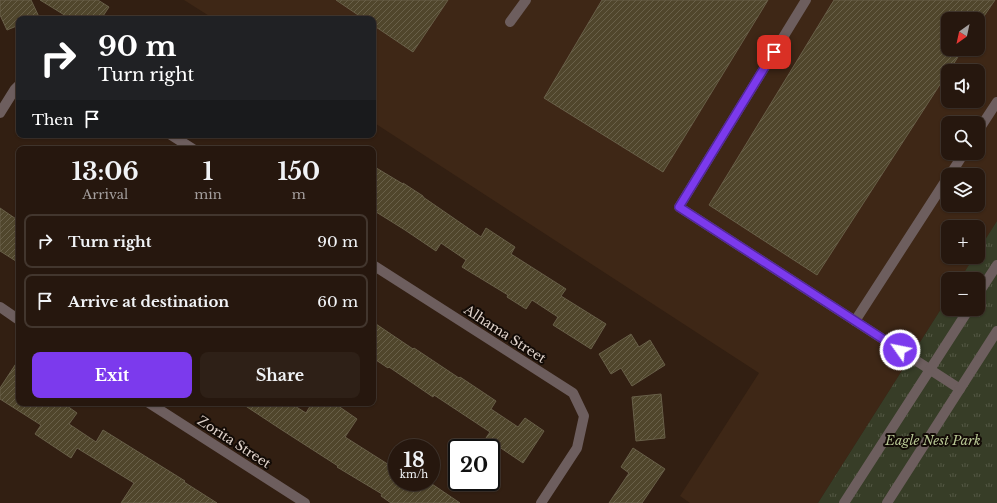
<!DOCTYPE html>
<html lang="en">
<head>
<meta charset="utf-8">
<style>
  body { margin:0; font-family:"Libre Baskerville",serif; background:#2e2017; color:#f1f3f6; height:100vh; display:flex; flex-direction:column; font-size:15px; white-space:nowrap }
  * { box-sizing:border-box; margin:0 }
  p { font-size:13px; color:#a49f9e }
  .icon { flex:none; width:22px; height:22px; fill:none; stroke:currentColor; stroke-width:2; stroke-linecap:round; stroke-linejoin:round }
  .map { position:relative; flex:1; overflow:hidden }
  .sheet { position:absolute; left:16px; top:146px; width:360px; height:260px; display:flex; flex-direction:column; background:#26170e; border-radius:8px; box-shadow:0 1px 3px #0004,0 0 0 1px #42362e }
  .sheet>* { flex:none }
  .banner { position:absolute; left:16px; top:16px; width:360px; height:122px; border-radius:8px; box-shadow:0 1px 3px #0004,0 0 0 1px #42362e; background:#202124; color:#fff; overflow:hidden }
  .needle { width:26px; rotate:213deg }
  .buttons { position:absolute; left:941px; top:12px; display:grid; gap:8px }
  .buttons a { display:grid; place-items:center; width:44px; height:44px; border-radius:8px; background:#26170e; box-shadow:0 1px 3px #0004,0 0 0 1px #42362e; font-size:20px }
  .speed { position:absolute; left:388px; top:439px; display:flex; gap:8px; font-size:20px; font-weight:700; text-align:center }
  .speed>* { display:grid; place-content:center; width:52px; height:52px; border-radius:50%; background:#26170e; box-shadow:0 1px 3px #0004,0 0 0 1px #42362e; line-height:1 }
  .speed small { font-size:10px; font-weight:400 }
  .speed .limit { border:2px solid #111; border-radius:6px; background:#fff; color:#111 }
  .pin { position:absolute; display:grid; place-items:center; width:34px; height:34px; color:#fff; margin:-17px; border-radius:8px; box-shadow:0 2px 6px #0006 }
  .me { position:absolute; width:44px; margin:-22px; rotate:303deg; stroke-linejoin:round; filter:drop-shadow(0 0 3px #0008) }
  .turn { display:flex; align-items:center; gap:14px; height:84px; padding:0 16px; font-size:18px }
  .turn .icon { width:52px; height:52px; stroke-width:2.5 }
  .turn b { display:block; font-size:28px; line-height:34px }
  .then { display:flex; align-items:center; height:38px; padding:0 16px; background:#0003; gap:8px; font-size:15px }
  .eta { display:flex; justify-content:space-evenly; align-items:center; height:68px; text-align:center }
  .eta b { font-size:24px; font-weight:800; line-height:28px }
  .primary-button { display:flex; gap:8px; margin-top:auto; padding:8px 16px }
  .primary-button a { flex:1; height:46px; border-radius:8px; background:#7c3aed; color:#fff; font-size:16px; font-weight:800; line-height:46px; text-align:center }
  .primary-button a+a { background:#2e2017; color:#f1f3f6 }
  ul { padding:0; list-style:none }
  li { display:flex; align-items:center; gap:12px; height:54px; margin:0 8px 6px; padding:0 8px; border:2px solid #42362e; border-radius:8px }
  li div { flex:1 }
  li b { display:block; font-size:15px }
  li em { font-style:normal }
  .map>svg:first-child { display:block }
</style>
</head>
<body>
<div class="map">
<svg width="997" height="503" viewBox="0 0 997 503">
  <defs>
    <pattern id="park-tufts" width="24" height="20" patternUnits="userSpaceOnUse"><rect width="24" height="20" fill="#373d27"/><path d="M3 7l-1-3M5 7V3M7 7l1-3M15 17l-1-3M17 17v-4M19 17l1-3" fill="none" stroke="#545845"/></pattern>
    <pattern id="building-hatch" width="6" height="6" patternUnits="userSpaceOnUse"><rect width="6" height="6" fill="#50462c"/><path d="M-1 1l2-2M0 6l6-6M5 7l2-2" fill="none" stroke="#696049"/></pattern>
  </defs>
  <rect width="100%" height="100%" fill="#321f12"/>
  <!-- built -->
  <path fill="#3e2716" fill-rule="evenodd" d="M184,0H997V221L978,251V227H948V257H974L960,279H948V298L818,503H690L680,496L759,373L373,122V19H214ZM948,19H978V49H948ZM948,71H978V101H948ZM948,123H978V153H948ZM948,175H978V205H948Z"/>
  <!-- park -->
  <polygon fill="url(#park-tufts)" points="997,221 997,503 818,503 948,298 948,309 978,309 978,279 960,279 974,257 978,257 978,251"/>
  <!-- building -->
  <g fill="url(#building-hatch)" stroke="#685f48">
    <polygon points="0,0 31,0 40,19 19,19 19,25 7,30 0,15"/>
    <polygon points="40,0 98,0 109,7 101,19 71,19"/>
    <polygon points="336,0 448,0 413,52 373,25 373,19 364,19"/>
    <polygon points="602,0 768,0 663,172 544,98"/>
    <polygon points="834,0 995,0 982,19 948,19 948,49 963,49 949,71 948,71 948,72 817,275 709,205"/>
    <polygon points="373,166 403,184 403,183 423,196 423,197 481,237 486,228 515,247 511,254 566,289 561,296 606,324 591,349 553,325 558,317 532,300 526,309 507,297 508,295 462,267 466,260 441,243 436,251 405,230 373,210"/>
    <polygon points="0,208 19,221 19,263 0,251"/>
    <polygon points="373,322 413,349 414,348 459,378 460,377 496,401 491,409 518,427 525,418 544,431 523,463 486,438 490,432 434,395 433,397 389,367 388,368 373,358"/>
    <polygon points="631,334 639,347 650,340 665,365 632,386 621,368 611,374 599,354"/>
    <polygon points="19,359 19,403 63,403 77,413 69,424 96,442 103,430 185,481 184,482 217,503 121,503 134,483 77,448 71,458 35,434 41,425 0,399 0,388"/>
    <polygon points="661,394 665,438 636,441 632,397"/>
    <polygon points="241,403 290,403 306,413 312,403 334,403 357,419 345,437 397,470 397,482 429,482 460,503 391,503 381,496 382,494 337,467 338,466 282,430"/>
    <polygon points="633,448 665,469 642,503 609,503 629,473 621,467"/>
  </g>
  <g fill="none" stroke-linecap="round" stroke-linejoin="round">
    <!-- minor -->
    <g stroke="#6d5e5e" stroke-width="10">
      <polyline points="806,0 679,207 960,389"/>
      <polyline points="510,22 526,0"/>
      <polyline points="0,113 15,89 19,85"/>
      <polyline points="978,131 997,102"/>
      <polyline points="171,135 193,149"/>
      <polyline points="950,175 964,153"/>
      <polyline points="373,265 573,393 584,416 577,448 541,503"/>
      <polyline points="978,294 997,265"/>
      <polyline points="0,307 19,320"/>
      <polyline points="855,321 948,177"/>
      <polyline points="149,403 305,503"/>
      <polyline points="844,503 969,309"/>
      <polyline points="887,503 997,331"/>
    </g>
  </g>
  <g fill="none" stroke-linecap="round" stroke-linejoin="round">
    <defs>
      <polyline id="route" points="774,52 679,207 900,350"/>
    </defs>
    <!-- route casing -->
    <use href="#route" stroke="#51269a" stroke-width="10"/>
    <!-- route -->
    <use href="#route" stroke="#7c3aed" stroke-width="7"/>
  </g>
  <g text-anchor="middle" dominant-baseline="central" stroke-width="4" stroke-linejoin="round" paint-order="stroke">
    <!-- street labels -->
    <g font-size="13" fill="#e0d3cb" stroke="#130b06">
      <text transform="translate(505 334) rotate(33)">Alhama Street</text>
      <text transform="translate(234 442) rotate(33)">Zorita Street</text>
    </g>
    <!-- park labels -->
    <g font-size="13" font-style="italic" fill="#b7c693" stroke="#130b06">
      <text x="933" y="440">Eagle Nest Park</text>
    </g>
  </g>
</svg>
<div class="buttons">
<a><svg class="needle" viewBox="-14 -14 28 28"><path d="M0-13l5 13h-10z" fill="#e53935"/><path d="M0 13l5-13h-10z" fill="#a49f9e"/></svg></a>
<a><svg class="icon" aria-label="sound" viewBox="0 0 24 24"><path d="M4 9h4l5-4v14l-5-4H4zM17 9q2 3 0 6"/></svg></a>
<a><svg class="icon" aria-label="search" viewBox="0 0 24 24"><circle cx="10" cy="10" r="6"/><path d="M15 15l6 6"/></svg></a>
<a><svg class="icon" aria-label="layers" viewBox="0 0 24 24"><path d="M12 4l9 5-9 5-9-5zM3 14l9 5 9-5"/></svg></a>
<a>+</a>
<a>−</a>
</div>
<div class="speed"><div>18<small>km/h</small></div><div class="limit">20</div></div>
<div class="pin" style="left:774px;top:52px;background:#d93025"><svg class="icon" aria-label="arrive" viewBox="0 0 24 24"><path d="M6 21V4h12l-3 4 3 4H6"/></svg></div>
<svg class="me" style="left:900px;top:350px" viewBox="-20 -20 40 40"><circle r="17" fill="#7c3aed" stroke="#fff" stroke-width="3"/><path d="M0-11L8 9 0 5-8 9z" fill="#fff"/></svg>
<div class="banner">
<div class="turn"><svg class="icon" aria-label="right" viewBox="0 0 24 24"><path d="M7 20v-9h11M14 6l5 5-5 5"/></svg><div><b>90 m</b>Turn right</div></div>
<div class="then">Then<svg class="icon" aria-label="arrive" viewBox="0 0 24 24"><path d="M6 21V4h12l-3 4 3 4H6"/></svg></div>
</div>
<section class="sheet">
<div class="eta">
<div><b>13:06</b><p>Arrival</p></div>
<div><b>1</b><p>min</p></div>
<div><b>150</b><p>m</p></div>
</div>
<ul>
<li><svg class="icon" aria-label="right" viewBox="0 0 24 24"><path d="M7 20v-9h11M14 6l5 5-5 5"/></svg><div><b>Turn right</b></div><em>90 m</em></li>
<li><svg class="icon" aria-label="arrive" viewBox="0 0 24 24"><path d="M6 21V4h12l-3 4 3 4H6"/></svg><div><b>Arrive at destination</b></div><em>60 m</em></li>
</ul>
<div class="primary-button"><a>Exit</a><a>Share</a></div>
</section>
</div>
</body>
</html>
